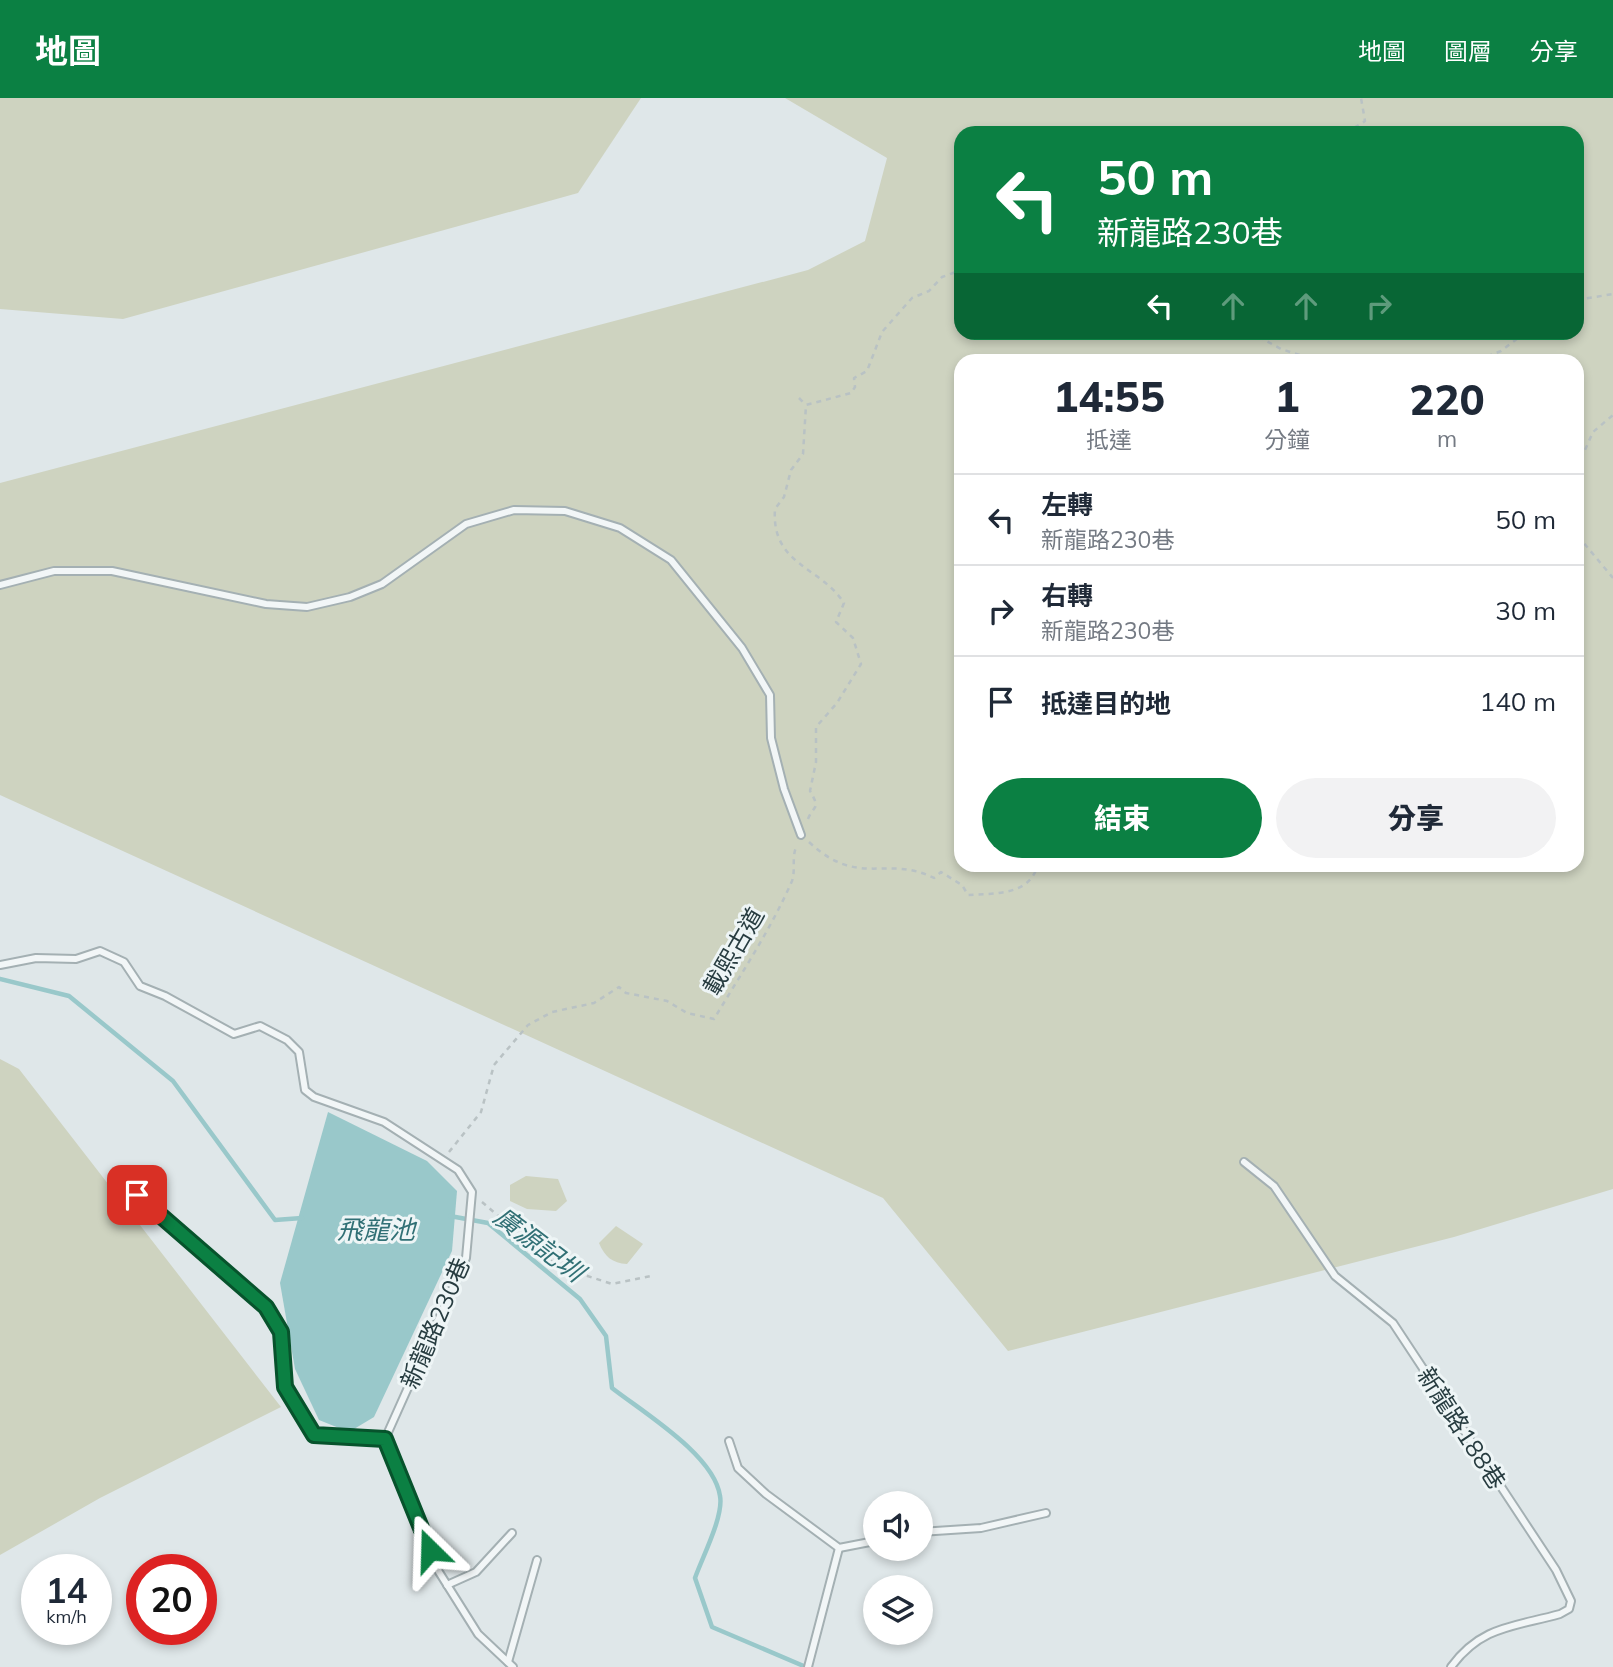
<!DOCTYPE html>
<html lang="zh-TW">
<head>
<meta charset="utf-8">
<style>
  body { margin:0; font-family:Mulish,"Noto Sans TC",sans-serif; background:#f2f2f3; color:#1f2937; height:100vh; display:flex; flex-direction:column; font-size:26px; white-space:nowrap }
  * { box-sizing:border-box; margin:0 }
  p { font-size:23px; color:#747a83 }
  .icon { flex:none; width:38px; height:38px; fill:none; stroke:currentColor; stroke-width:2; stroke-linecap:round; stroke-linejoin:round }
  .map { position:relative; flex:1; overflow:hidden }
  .details { position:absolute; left:954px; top:256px; width:630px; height:518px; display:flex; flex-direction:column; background:#fff; border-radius:21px; box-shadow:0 4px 10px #0003 }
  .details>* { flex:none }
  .hud { position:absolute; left:954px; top:28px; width:630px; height:214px; border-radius:21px; box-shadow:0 4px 10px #0003; background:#0b8043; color:#fff; overflow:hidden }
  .tools { position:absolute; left:863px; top:1393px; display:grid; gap:14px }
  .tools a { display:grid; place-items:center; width:70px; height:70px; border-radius:50%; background:#fff; box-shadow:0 4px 10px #0003; font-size:35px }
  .speed { position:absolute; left:21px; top:1456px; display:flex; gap:14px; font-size:35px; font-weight:700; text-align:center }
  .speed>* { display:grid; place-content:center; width:91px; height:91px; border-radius:50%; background:#fff; box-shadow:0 4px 10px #0003; line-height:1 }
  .speed small { font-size:18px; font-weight:400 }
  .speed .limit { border:10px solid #d22; background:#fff; color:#111 }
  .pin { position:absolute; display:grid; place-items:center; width:60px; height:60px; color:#fff; margin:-30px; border-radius:14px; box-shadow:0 4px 10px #0006 }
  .me { position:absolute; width:77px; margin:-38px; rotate:338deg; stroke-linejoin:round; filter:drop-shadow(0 0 5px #0008) }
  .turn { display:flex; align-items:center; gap:24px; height:147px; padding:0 28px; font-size:32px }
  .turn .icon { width:91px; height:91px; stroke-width:2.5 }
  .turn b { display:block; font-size:49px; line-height:60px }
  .lanes { display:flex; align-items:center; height:66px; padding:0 28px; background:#0003; justify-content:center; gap:35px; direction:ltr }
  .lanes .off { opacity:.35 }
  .eta { display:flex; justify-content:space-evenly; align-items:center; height:119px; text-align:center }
  .eta b { font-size:42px; font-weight:800; line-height:49px }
  .primary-button { display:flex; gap:14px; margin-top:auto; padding:14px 28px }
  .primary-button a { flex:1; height:80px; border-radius:42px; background:#0b8043; color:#fff; font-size:28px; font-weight:800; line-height:80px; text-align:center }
  .primary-button a+a { background:#f2f2f3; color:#1f2937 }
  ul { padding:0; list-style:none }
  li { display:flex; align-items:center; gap:21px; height:91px; padding:0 28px; border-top:2px solid #e0e1e3 }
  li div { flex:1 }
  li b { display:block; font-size:26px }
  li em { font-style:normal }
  header { display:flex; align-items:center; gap:42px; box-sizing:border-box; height:98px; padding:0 35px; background:#0b8043; color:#fff }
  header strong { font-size:33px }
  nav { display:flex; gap:38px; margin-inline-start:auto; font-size:24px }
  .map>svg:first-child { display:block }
</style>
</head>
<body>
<header>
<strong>地圖</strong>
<nav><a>地圖</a><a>圖層</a><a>分享</a></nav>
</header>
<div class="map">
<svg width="1613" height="1569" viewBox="0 0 1613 1569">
  <rect width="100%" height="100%" fill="#dfe7e9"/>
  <!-- green -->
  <g fill="#ced3c0" fill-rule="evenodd">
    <polygon points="0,0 641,0 578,95 123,221 0,211"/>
    <path d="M785,0H1613V1091L1454,1139L1008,1253L883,1100L0,697V385L808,172L865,143L887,60ZM961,35H1577V234H961ZM961,262H1577V766H961Z"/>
    <polygon points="0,961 19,971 281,1309 100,1400 0,1457"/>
    <polygon points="526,1078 558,1081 567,1103 556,1113 527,1111 510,1103 510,1087"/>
    <path d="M616,1128L643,1146L627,1166C612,1165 605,1159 599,1145Z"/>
  </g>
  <!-- water -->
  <polygon fill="#99c8ca" points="328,1014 427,1063 457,1093 452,1153 374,1319 349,1334 319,1322 295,1271 280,1185"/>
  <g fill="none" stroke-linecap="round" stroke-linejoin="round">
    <!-- stream -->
    <g stroke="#99c8ca" stroke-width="4.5">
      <polyline points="0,881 69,898 173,983 275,1122 302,1120"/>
      <path d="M450,1118L488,1125L580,1201L606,1238L612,1290C644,1315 714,1357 720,1398C724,1418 702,1460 695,1480L712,1529L806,1569"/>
    </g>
    <defs>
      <g id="lane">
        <polyline points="0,487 54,473 112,473 266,506 307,509 350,499 382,486 466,426 514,412 565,413 620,430 671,462 742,550 770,597 771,640 784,691 801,737"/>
        <polyline points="0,867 36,860 76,861 100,853 124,864 140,888 165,898 234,936 260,928 287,942 299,954 305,992 314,999 384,1024 458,1072 472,1094 466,1160 385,1341 439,1474 478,1536 513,1569"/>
        <path d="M1244,1064L1274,1088L1335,1178L1393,1225L1556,1472L1571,1503L1569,1511L1560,1516C1513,1529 1481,1528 1451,1569"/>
        <polyline points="137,1096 266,1209 281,1234 285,1289 314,1337 385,1341"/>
        <polyline points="729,1343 738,1370 766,1396 839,1450 875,1443"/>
        <polyline points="920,1434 981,1430 1046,1415"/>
        <polyline points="447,1487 476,1474 512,1435"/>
        <polyline points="508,1564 537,1462"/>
        <polyline points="808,1569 839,1450"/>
      </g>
    </defs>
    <!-- lane casing -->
    <use href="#lane" stroke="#a4b0b3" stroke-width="10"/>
    <!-- path -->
    <g stroke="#b9c2c4" stroke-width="2.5" stroke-dasharray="5 5" stroke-linecap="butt">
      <polyline points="1346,35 1365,23 1361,0"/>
      <polyline points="1577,202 1613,196"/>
      <polyline points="1250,234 1281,251 1315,262"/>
      <polyline points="1478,262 1501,253 1526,234"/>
      <polyline points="799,300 806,307"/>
      <polyline points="1577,370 1593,334 1613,317"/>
      <polyline points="1577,417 1581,428 1577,464"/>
      <polyline points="1578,438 1613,480"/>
      <path d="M808,721C814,706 821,712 810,693L816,664V629L837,605L861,566L853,540L836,524L844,505C820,468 771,467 775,411L784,399L791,372L803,356L806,307L851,295L855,289L854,280L867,273L882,234L912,200L929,193L942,179L956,174L961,156"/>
      <path d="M809,744C859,791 886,756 934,780L941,774L962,787L968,797C996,795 1030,798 1038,766"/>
      <path d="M449,1054L481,1014L494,967L528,927L552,914L594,905L619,889L626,895L667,903L687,915L714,921C741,876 771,831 792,783C796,771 791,759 797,747"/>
      <polyline points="482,1104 557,1168 612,1186 651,1178"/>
    </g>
    <!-- lane -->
    <use href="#lane" stroke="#f2f6f7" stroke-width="6"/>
  </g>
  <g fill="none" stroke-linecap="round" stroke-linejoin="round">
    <defs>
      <polyline id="route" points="137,1097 266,1209 281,1234 285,1289 314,1337 385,1341 430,1452"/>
    </defs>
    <!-- route casing -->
    <use href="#route" stroke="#07532c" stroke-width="18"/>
    <!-- route -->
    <use href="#route" stroke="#0b8043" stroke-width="12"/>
  </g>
  <g text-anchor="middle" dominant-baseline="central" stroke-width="6" stroke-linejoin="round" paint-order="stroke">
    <!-- street labels -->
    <g font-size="24" fill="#273c40" stroke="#eef5f6">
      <text transform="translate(733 853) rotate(-60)">載熙古道</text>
      <text transform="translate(435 1225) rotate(-67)">新龍路230巷</text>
      <text transform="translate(1462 1330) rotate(57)">新龍路188巷</text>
    </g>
    <!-- water labels -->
    <g font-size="26" font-style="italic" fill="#317075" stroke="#eef5f6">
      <text x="376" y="1131">飛龍池</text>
      <text transform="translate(539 1146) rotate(37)">廣源記圳</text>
    </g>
  </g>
</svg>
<div class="tools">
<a><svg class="icon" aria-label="sound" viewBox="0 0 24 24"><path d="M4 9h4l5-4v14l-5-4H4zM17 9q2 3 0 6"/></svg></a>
<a><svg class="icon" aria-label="layers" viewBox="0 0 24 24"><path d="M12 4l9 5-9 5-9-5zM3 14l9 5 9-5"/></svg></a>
</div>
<div class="speed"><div>14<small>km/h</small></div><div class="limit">20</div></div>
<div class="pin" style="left:137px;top:1097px;background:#d93025"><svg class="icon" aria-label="arrive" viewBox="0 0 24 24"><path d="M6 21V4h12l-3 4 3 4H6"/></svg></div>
<svg class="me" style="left:430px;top:1452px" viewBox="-20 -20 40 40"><path d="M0-17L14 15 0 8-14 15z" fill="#0b8043" stroke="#fff" stroke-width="4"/></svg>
<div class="hud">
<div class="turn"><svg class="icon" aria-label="left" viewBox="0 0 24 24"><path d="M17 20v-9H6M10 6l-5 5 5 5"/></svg><div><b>50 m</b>新龍路230巷</div></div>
<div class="lanes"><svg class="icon" aria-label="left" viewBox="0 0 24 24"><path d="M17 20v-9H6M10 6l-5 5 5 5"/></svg><svg class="icon off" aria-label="ahead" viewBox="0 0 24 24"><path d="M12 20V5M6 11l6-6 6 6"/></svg><svg class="icon off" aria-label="ahead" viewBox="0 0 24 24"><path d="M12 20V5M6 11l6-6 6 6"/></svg><svg class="icon off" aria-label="right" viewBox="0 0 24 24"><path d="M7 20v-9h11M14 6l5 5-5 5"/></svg></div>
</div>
<section class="details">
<div class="eta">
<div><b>14:55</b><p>抵達</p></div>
<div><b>1</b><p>分鐘</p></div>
<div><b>220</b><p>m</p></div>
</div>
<ul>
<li><svg class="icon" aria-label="left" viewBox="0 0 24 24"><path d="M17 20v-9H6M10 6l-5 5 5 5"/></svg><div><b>左轉</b><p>新龍路230巷</p></div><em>50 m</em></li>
<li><svg class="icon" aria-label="right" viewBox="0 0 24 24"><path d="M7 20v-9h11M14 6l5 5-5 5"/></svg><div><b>右轉</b><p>新龍路230巷</p></div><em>30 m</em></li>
<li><svg class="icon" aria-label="arrive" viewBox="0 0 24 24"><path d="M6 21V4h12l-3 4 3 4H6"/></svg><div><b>抵達目的地</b></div><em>140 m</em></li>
</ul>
<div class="primary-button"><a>結束</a><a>分享</a></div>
</section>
</div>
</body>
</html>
